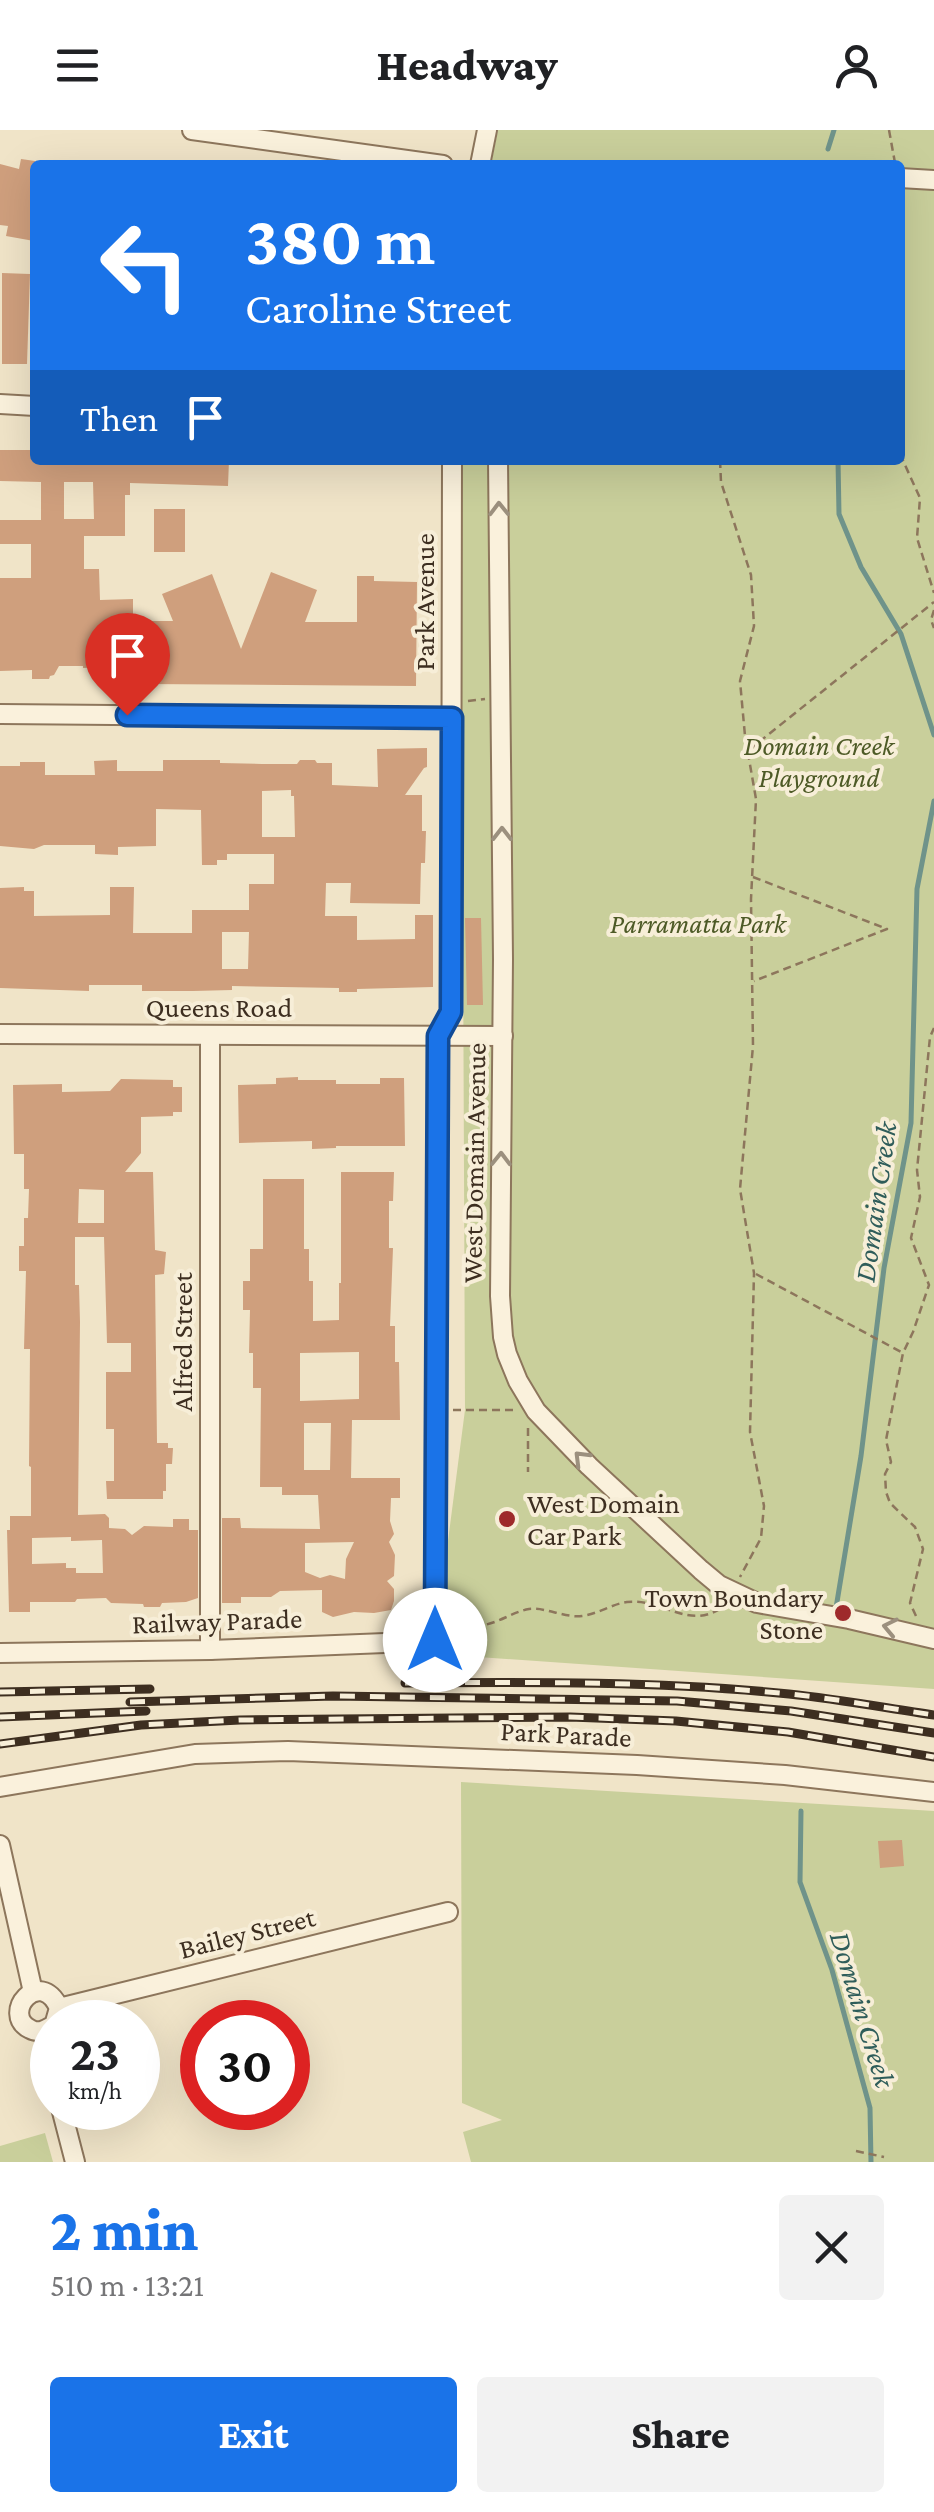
<!DOCTYPE html>
<html lang="en">
<head>
<meta charset="utf-8">
<style>
  body { margin:0; font-family:"Crimson Pro",serif; background:#f2f2f2; color:#202124; height:100vh; display:flex; flex-direction:column; font-size:38px; white-space:nowrap }
  * { box-sizing:border-box; margin:0 }
  p { font-size:32px; color:#757577 }
  .icon { flex:none; width:55px; height:55px; fill:none; stroke:currentColor; stroke-width:2; stroke-linecap:round; stroke-linejoin:round }
  .map { position:relative; height:2032px; overflow:hidden }
  .side { display:flex; flex-direction:column; background:#fff; flex:1 }
  .side>* { flex:none }
  .banner { position:absolute; left:30px; top:30px; width:875px; height:305px; border-radius:10px; box-shadow:0 10px 40px #0002; background:#1a73e8; color:#fff; overflow:hidden }
  .speed { position:absolute; left:30px; top:1870px; display:flex; gap:20px; font-size:50px; font-weight:700; text-align:center }
  .speed>* { display:grid; place-content:center; width:130px; height:130px; border-radius:50%; background:#fff; box-shadow:0 10px 40px #0002; line-height:1 }
  .speed small { font-size:25px; font-weight:400 }
  .speed .limit { border:15px solid #d22; background:#fff; color:#111 }
  .pin { position:absolute; display:grid; place-items:center; width:85px; height:85px; color:#fff; margin:-102px -42px; border-radius:50% 50% 50% 0; rotate:-45deg; box-shadow:0 0 10px #0007 }
  .pin .icon { rotate:45deg }
  .me { position:absolute; width:110px; margin:-55px; rotate:0deg; stroke-linejoin:round; filter:drop-shadow(0 0 8px #0008) }
  .turn { display:flex; align-items:center; gap:35px; height:210px; padding:0 50px; font-size:45px }
  .turn .icon { width:130px; height:130px; stroke-width:2.5 }
  .turn b { display:block; font-size:70px; line-height:85px }
  .then { display:flex; align-items:center; height:95px; padding:0 50px; background:#0003; gap:20px; font-size:38px }
  .round { display:grid; place-items:center; flex:none; width:105px; height:105px; border-radius:10px; background:#f2f2f2 }
  .headline { display:flex; align-items:center; justify-content:space-between; height:170px; padding:0 50px }
  h1 { font-size:60px; font-weight:800; line-height:75px; color:#1a73e8 }
  .primary-button { display:flex; gap:20px; margin-top:auto; padding:20px 50px }
  .primary-button a { flex:1; height:115px; border-radius:10px; background:#1a73e8; color:#fff; font-size:40px; font-weight:800; line-height:115px; text-align:center }
  .primary-button a+a { background:#f2f2f2; color:#202124 }
  header { display:flex; justify-content:space-between; align-items:center; height:130px; padding:0 50px; background:#fff; font-size:45px; font-weight:800 }
  .map>svg:first-child { display:block }
</style>
</head>
<body>
<header><svg class="icon" aria-label="menu" viewBox="0 0 24 24"><path d="M4 6h16M4 12h16M4 18h16"/></svg>Headway<svg class="icon" aria-label="person" viewBox="0 0 24 24"><circle cx="12" cy="8" r="4"/><path d="M4 21q1-7 8-7t8 7"/></svg></header>
<div class="map">
<svg width="934" height="2032" viewBox="0 0 934 2032">
  <rect width="100%" height="100%" fill="#f0e4c8"/>
  <!-- green -->
  <g fill="#c9cf9b">
    <polygon points="498,0 934,0 934,1559 464,1526 435,1511 465,1280 461,330 900,330 900,35 491,35"/>
    <polygon points="461,1652 934,1681 934,2032 471,2032 463,2002 502,1990 462,1973"/>
    <polygon points="45,2003 53,2032 0,2032 0,2016"/>
  </g>
  <g fill="none" stroke-linecap="round" stroke-linejoin="round">
    <!-- stream -->
    <g stroke="#6f938a" stroke-width="5">
      <polyline points="828,19 834,0"/>
      <polyline points="838,330 839,384 861,437 901,504 934,605"/>
      <polyline points="836,1478 861,1326 884,1138 911,993 917,759 934,671"/>
      <polyline points="801,1681 800,1752 832,1840 870,1978 871,2032"/>
    </g>
  </g>
  <!-- building -->
  <g fill="#cf9f7d" fill-rule="evenodd">
    <polygon points="21,29 35,31 34,111 6,106 8,96 0,95 0,34 19,39"/>
    <polygon points="2,143 30,144 27,234 2,234"/>
    <path d="M0,320H35V330H229L228,356L130,353V365H125V406H84V439H99L100,470L133,469V491H173L162,464L212,444L241,519L271,442L317,460L305,492H357V446H374V451L417,452L416,556L146,554V542L103,543V537L83,538V536H59L54,545L50,546L49,549H32V540L0,541V448H31V414H0V390H41V352L0,351ZM64,352H93L94,389H64Z"/>
    <rect x="154" y="379" width="31" height="43"/>
    <path d="M427,618V637L424,638L405,665H422V701H426L425,733H421L420,774L350,773L351,753H326L325,786H357V810L415,809V785H433V857L357,859V862H339V858L232,856V860L193,861H142V855H89V861L0,858V758L24,757V761H34V786L110,785V757H134L133,803H192V780H249V754H274V724H227V730H217V735H202L201,680L156,679V716L118,717V725L95,724V715H44L34,719L0,716V636H20V632H45V645H95L94,631L117,630V641H163V630H220V633L262,634H297L300,630H315L317,633H332V655L378,657L377,619ZM291,660V666H294L295,707H262V661ZM222,802H249L248,839H222Z"/>
    <polygon points="465,788 481,788 483,875 467,875"/>
    <polygon points="298,947 298,950 336,950 336,954 380,954 380,948 404,948 405,1016 336,1016 336,1018 312,1019 312,1011 239,1013 238,955 276,954 276,948"/>
    <path d="M121,949L173,950V957H182V982H173V986L141,987V1023L125,1042H153L155,1120L166,1122L164,1144L155,1145L157,1313H168V1318H173L172,1334H166V1361H163V1369H107L106,1351H114V1299H106V1242H131V1213H107L104,1107H75V1155H79L80,1192L78,1385L105,1384L109,1388V1398L125,1399L132,1405L144,1396L173,1397V1389H189V1400H198V1468L186,1472L162,1473L160,1477H144L143,1474L111,1473L106,1468L77,1469L75,1472H30V1482H9L7,1400H10V1386H31V1337L29,1336L30,1219H24L26,1141H19V1116H24V1088H28L29,1059H24V1024H14L13,955L62,954V962L110,961ZM79,1059L104,1060V1093H78ZM71,1407V1411L102,1410L103,1443H76V1438H66V1433L32,1434V1408Z"/>
    <path d="M341,1042H394L393,1071H389V1118H393L390,1196H395V1232H399L400,1290H352L351,1348H400V1368H391L390,1391L394,1404L389,1412L395,1425L394,1446L387,1451L394,1459V1471L391,1480L374,1483L354,1482L333,1487L322,1482V1460L280,1461L271,1467H241V1473H222V1388H240L241,1398L320,1399L318,1365H282V1357H260L261,1258H253V1223H249L250,1180H243V1151H250V1119H263V1049H304V1119H309V1151H313V1191L339,1190V1153H341ZM359,1222V1269L300,1271V1223ZM304,1293H331L330,1340H304ZM354,1412L346,1429L345,1449L330,1445L320,1448L305,1442V1413Z"/>
    <polygon points="902,1710 904,1736 880,1738 878,1711"/>
  </g>
  <g fill="none" stroke-linecap="round" stroke-linejoin="round">
    <defs>
      <g id="minor">
        <polyline points="192,0 443,35"/>
        <polyline points="480,35 487,0"/>
        <polyline points="900,48 934,50"/>
        <polyline points="0,274 35,276"/>
        <polyline points="498,330 503,829 500,1166 503,1207 507,1224 518,1251 536,1281 589,1336 701,1440 719,1455 757,1473 849,1489 934,1509"/>
        <polyline points="0,584 451,588"/>
        <polyline points="0,904 503,906"/>
        <polyline points="210,1520 210,905"/>
        <polyline points="0,1523 210,1520 435,1511 438,906 451,881 452,330"/>
        <polyline points="0,1657 195,1624 288,1621 637,1635 785,1645 934,1662"/>
        <polyline points="0,1715 33,1862"/>
        <polyline points="59,1878 448,1782"/>
        <path d="M52,1896C45,1900 39,1904 30,1899C0,1884 40,1836 59,1878L55,1892"/>
        <polyline points="43,1901 52,1941"/>
        <polyline points="61,1978 75,2032"/>
      </g>
    </defs>
    <!-- minor casing -->
    <use href="#minor" stroke="#8d765c" stroke-width="22"/>
    <!-- path -->
    <g stroke="#8d765c" stroke-width="2.5" stroke-dasharray="8 5" stroke-linecap="butt">
      <polyline points="889,0 895,33"/>
      <polyline points="900,324 920,368 917,408 934,463"/>
      <polyline points="720,330 721,352 751,445 754,496 740,551 745,606 756,669 751,769 753,916 740,1059 754,1143 750,1302 764,1376 761,1408 740,1447"/>
      <polyline points="934,480 931,490 934,498"/>
      <polyline points="468,571 485,569"/>
      <polyline points="749,620 934,472"/>
      <polyline points="753,747 887,799 754,851"/>
      <polyline points="756,1144 903,1223"/>
      <polyline points="453,1280 515,1280"/>
      <polyline points="528,1298 528,1342"/>
      <polyline points="916,1486 910,1473 923,1419 915,1397 890,1373 886,1362 885,1344 891,1332 886,1310 903,1223 913,1202 929,1155 911,1108 920,1067 917,1040 930,907 934,898"/>
      <path d="M461,1495C468,1495 477,1496 484,1495C500,1492 513,1482 529,1479C546,1477 564,1488 582,1486C598,1484 612,1474 627,1472C664,1468 689,1502 724,1476"/>
      <polyline points="856,2021 884,2027"/>
    </g>
    <!-- minor -->
    <use href="#minor" stroke="#faf1dc" stroke-width="18"/>
    <defs>
      <g id="rail">
        <path d="M405,1553C533,1552 662,1551 789,1564C838,1569 886,1578 934,1585"/>
        <polyline points="0,1562 150,1559"/>
        <polyline points="130,1572 333,1566 677,1571 791,1581 934,1603"/>
        <polyline points="0,1587 146,1581"/>
        <polyline points="0,1614 141,1595 240,1590 570,1587 676,1591 788,1602 934,1627"/>
      </g>
    </defs>
    <!-- rail casing -->
    <use href="#rail" stroke="#3d2e20" stroke-width="9"/>
    <!-- rail -->
    <use href="#rail" stroke="#f7eed8" stroke-width="5" stroke-dasharray="15" stroke-linecap="butt"/>
  </g>
  <!-- one-way arrows -->
  <defs><path id="oneway-chevron" d="M-2-3.5L2.5 0L-2 3.5" fill="none" stroke-width="1.6" stroke-linecap="round" stroke-linejoin="round" transform="scale(2.5)"/></defs>
  <g stroke="#9c907e">
    <use href="#oneway-chevron" transform="translate(499 379) rotate(-91)"/>
    <use href="#oneway-chevron" transform="translate(502 704) rotate(-90)"/>
    <use href="#oneway-chevron" transform="translate(501 1029) rotate(-89)"/>
    <use href="#oneway-chevron" transform="translate(581 1328) rotate(-135)"/>
    <use href="#oneway-chevron" transform="translate(890 1497) rotate(-168)"/>
  </g>
  <g fill="none" stroke-linecap="round" stroke-linejoin="round">
    <defs>
      <polyline id="route" points="127,585 452,588 451,882 438,906 435,1510"/>
    </defs>
    <!-- route casing -->
    <use href="#route" stroke="#114b97" stroke-width="25"/>
    <!-- route -->
    <use href="#route" stroke="#1a73e8" stroke-width="18"/>
  </g>
  <!-- markers -->
  <g fill="#9e2a2b" stroke="#f7eed8" stroke-width="4">
    <circle cx="507" cy="1389" r="10"/>
    <circle cx="843" cy="1483" r="10"/>
  </g>
  <g text-anchor="middle" dominant-baseline="central" stroke-width="8" stroke-linejoin="round" paint-order="stroke">
    <!-- street labels -->
    <g font-size="28" fill="#3d2e20" stroke="#f7eed8">
      <text transform="translate(424 472) rotate(-90)">Park Avenue</text>
      <text x="219" y="877">Queens Road</text>
      <text transform="translate(474 1033) rotate(-89)">West Domain Avenue</text>
      <text transform="translate(182 1212) rotate(-90)">Alfred Street</text>
      <text transform="translate(217 1491) rotate(-2)">Railway Parade</text>
      <text transform="translate(566 1604) rotate(3)">Park Parade</text>
      <text transform="translate(247 1803) rotate(-14)">Bailey Street</text>
    </g>
    <!-- park labels -->
    <g font-size="28" font-style="italic" fill="#4d5a26" stroke="#f7eed8">
      <text x="819" y="615">Domain Creek<tspan x="819" dy="32">Playground</tspan></text>
      <text x="698" y="793">Parramatta Park</text>
    </g>
    <!-- poi labels -->
    <g font-size="28" fill="#3d2e20" stroke="#f7eed8" text-anchor="start">
      <text x="527" y="1373">West Domain<tspan x="527" dy="32">Car Park</tspan></text>
      <text x="823" y="1467" text-anchor="end">Town Boundary<tspan x="823" dy="32">Stone</tspan></text>
    </g>
    <!-- water labels -->
    <g font-size="30" font-style="italic" fill="#2f5d5a" stroke="#f7eed8">
      <text transform="translate(875 1072) rotate(-82)">Domain Creek</text>
      <text transform="translate(863 1879) rotate(73)">Domain Creek</text>
    </g>
  </g>
</svg>
<div class="speed"><div>23<small>km/h</small></div><div class="limit">30</div></div>
<div class="pin" style="left:127px;top:585px;background:#d93025"><svg class="icon" aria-label="arrive" viewBox="0 0 24 24"><path d="M6 21V4h12l-3 4 3 4H6"/></svg></div>
<svg class="me" style="left:435px;top:1510px" viewBox="-20 -20 40 40"><circle r="19" fill="#fff"/><path d="M0-13L10 11 0 6-10 11z" fill="#1a73e8"/></svg>
<div class="banner">
<div class="turn"><svg class="icon" aria-label="left" viewBox="0 0 24 24"><path d="M17 20v-9H6M10 6l-5 5 5 5"/></svg><div><b>380 m</b>Caroline Street</div></div>
<div class="then">Then<svg class="icon" aria-label="arrive" viewBox="0 0 24 24"><path d="M6 21V4h12l-3 4 3 4H6"/></svg></div>
</div>
</div>
<section class="side">
<div class="headline"><div><h1>2 min</h1><p>510 m · 13:21</p></div><a class="round"><svg class="icon" aria-label="close" viewBox="0 0 24 24"><path d="M6 6l12 12M18 6L6 18"/></svg></a></div>
<div class="primary-button"><a>Exit</a><a>Share</a></div>
</section>
</body>
</html>
